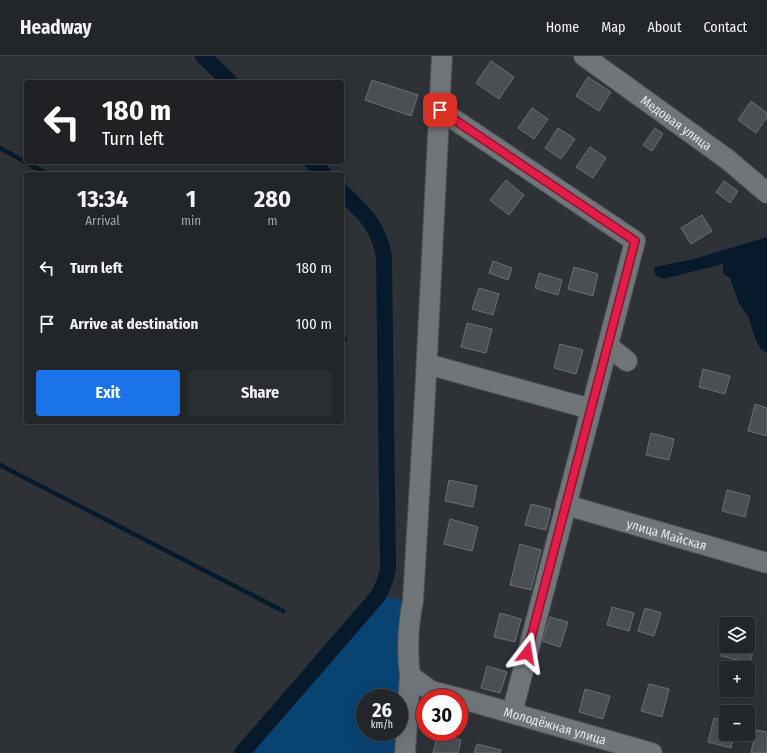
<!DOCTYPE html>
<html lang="en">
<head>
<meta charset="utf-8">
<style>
  body { margin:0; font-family:"Fira Sans Condensed",sans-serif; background:#2a2e31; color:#f1f3f6; height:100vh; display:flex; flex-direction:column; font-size:15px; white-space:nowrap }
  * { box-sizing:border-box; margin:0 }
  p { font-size:13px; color:#a2a5a8 }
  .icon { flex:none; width:22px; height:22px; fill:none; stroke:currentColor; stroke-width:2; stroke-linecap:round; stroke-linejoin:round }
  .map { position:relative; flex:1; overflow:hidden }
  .details { position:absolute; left:24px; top:116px; width:320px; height:252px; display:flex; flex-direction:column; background:#222629; border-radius:4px; box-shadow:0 4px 16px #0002,0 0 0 1px #3f4346 }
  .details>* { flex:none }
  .top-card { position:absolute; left:24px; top:24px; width:320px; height:84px; border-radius:4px; box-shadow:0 4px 16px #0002,0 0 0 1px #3f4346; background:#202124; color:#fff; overflow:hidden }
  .buttons { position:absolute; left:719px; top:561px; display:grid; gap:8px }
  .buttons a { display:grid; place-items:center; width:36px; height:36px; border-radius:4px; background:#222629; box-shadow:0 4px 16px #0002,0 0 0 1px #3f4346; font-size:20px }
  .speed { position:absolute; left:356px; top:633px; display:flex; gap:8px; font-size:20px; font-weight:700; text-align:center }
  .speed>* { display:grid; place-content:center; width:52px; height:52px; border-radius:50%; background:#222629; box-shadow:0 4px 16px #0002,0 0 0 1px #3f4346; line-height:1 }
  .speed small { font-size:10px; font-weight:400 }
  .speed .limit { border:6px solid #d22; background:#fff; color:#111 }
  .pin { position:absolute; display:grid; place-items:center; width:34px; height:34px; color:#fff; margin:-17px; border-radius:8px; box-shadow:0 2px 6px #0006 }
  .me { position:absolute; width:44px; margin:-22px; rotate:14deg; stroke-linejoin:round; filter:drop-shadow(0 0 3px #0008) }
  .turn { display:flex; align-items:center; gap:14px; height:84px; padding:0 12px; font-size:18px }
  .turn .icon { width:52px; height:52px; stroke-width:2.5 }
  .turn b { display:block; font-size:28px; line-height:34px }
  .eta { display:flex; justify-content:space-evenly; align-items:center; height:68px; text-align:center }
  .eta b { font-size:24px; font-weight:700; line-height:28px }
  .button { display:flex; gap:8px; margin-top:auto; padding:8px 12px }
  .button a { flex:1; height:46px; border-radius:4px; background:#1a73e8; color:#fff; font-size:16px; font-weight:700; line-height:46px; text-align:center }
  .button a+a { background:#2a2e31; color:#f1f3f6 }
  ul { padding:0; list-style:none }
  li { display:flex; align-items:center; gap:12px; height:56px; padding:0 12px }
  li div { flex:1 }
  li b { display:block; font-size:15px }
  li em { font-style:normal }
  header { display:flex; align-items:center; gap:24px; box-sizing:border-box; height:56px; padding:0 20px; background:#222629; border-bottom:1px solid #3f4346 }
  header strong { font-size:19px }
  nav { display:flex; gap:22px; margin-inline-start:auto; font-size:14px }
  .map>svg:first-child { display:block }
</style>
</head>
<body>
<header>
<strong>Headway</strong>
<nav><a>Home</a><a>Map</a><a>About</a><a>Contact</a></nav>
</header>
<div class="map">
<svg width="767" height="697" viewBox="0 0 767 697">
  <rect width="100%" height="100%" fill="#2e3237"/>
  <!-- green -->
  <path fill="#094371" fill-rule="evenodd" d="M378,540L413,545L405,697H242ZM365,642H399V676H365Z"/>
  <!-- water -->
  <polygon fill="#071a2c" points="767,181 767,297 761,293 756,285 748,260 739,248 730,222 723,218 723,208 663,223 655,219 654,212 655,211 694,203"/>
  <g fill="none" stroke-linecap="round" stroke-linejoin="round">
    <!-- stream -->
    <g stroke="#071a2c" stroke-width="4.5">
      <polyline points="0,92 47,118"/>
      <polyline points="342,281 345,283"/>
      <polyline points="0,409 283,555"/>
    </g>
    <!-- canal -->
    <g stroke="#071a2c" stroke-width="16">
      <polyline points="203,0 230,26"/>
      <polyline points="312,106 324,118"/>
      <path d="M242,697L378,540C383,531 386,523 388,513L384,201C379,170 364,157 342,136"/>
    </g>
  </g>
  <!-- building -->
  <g fill="#4a4f53" stroke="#6a6f74">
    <polygon points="491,5 514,21 499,43 476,27"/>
    <polygon points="588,21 611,36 599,55 576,40"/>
    <polygon points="372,24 418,39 411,60 365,44"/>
    <polygon points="751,45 767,57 767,61 756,77 738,64"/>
    <polygon points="532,52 548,63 534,83 518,72"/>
    <polygon points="558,72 575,83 561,103 545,92"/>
    <polygon points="655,72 663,78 652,95 643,89"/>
    <polygon points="590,91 606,102 593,122 576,111"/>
    <polygon points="506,124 524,139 509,159 490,144"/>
    <polygon points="724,125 738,135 730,147 716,136"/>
    <polygon points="702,159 712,175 691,188 681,172"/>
    <polygon points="493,205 512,212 508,224 489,217"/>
    <polygon points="574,211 598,218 593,240 568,233"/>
    <polygon points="539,217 562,224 558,239 535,232"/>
    <polygon points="479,232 499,238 493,259 472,253"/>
    <polygon points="467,267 492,273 486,297 461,291"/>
    <polygon points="560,288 583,294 576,318 554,312"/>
    <polygon points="703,313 730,320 725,338 699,331"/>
    <polygon points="755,348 767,352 767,380 748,375"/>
    <polygon points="651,377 674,383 669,404 646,399"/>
    <polygon points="449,424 477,430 473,451 445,445"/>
    <polygon points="727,434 750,440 745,461 722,455"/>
    <polygon points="531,448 551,453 546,474 525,469"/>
    <polygon points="450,463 478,471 472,495 444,488"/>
    <polygon points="520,488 541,494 531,534 510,529"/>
    <polygon points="612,551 634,557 629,575 607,569"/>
    <polygon points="645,552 661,557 654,580 638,575"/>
    <polygon points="500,557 521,563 515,586 494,581"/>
    <polygon points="550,561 568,566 560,591 542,585"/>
    <polygon points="725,583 726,584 726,590 748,589 754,591 750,607 721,600"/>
    <polygon points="487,610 507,616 500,637 481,632"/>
    <polygon points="649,628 669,633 662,661 641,655"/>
    <polygon points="585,633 610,640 603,663 579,656"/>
    <polygon points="714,662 726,665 726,678 734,678 731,692 708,686"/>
    <polygon points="756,674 767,676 767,697 751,697"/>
    <polygon points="438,678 461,684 458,697 433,697"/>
    <polygon points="477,688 501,694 500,697 474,697"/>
  </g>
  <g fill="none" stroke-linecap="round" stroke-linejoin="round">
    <defs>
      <g id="minor">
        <path d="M442,0L425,340L413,545C408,569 407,596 410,620L431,635L458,642"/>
        <path id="s1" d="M584,0L727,103L767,137"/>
        <polyline points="440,54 635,185 512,657"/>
        <polyline points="608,290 627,305"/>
        <polyline points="427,308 591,353"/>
        <path id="s2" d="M566,449L767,507"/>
        <path id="s3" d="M459,642L652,697"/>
        <polyline points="405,697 410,620"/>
      </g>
    </defs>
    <!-- minor casing -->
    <use href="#minor" stroke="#4c4f53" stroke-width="22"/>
    <!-- minor -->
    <use href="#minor" stroke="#70757a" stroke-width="20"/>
  </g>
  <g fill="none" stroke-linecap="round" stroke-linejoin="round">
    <defs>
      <polyline id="route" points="440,54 635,185 527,597"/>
    </defs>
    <!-- route casing -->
    <use href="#route" stroke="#92132f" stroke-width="10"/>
    <!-- route -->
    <use href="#route" stroke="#e11d48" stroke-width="7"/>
  </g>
  <g text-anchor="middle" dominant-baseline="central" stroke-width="3" stroke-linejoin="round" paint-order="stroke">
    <!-- street labels -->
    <g font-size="13" fill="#e4e7ea" stroke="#24282d">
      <text stroke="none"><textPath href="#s1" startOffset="114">Медовая улица</textPath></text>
      <text stroke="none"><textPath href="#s2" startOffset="105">улица Майская</textPath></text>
      <text stroke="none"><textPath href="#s3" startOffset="100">Молодёжная улица</textPath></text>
    </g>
  </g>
</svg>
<div class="buttons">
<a><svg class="icon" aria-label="layers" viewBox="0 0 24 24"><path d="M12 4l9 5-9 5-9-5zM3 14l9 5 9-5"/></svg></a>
<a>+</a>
<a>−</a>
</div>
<div class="speed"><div>26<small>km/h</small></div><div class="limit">30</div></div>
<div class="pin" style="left:440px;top:54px;background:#d93025"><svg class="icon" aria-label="arrive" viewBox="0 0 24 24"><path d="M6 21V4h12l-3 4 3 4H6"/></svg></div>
<svg class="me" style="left:527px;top:597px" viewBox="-20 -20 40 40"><path d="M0-17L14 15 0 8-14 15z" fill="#e11d48" stroke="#fff" stroke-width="4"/></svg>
<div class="top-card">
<div class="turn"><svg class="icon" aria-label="left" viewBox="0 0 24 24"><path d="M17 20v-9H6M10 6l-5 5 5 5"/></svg><div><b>180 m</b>Turn left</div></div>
</div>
<section class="details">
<div class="eta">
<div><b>13:34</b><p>Arrival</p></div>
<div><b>1</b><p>min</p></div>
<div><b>280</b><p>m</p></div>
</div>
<ul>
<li><svg class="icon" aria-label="left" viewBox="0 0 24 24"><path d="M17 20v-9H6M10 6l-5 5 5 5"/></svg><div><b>Turn left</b></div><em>180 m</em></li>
<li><svg class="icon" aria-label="arrive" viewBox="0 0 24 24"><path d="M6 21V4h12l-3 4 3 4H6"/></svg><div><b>Arrive at destination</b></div><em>100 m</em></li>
</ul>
<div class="button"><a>Exit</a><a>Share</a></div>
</section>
</div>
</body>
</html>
